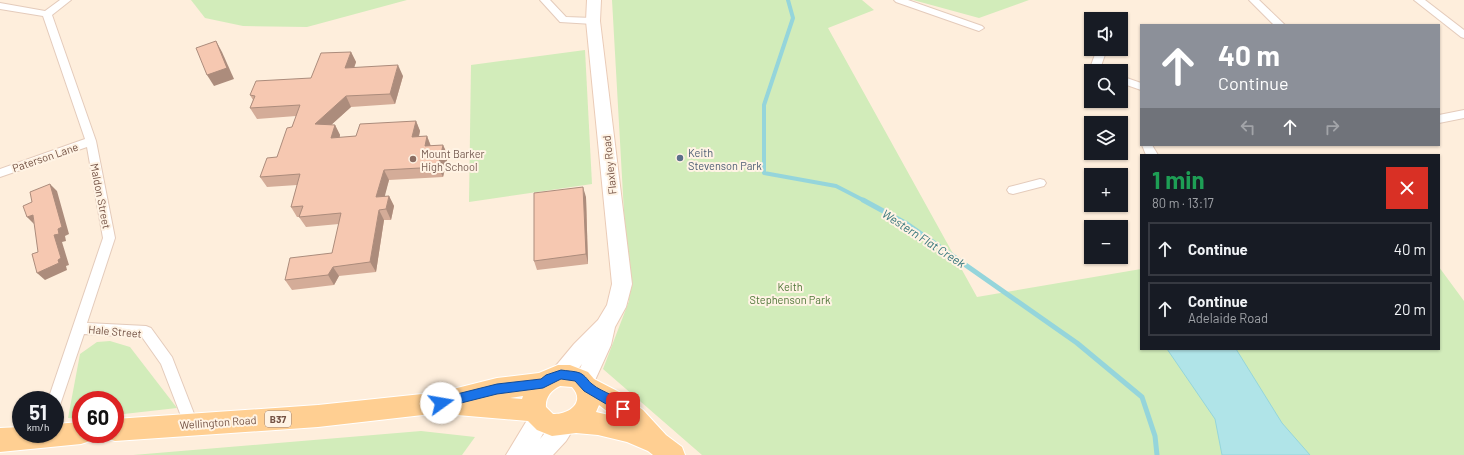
<!DOCTYPE html>
<html lang="en">
<head>
<meta charset="utf-8">
<style>
  body { margin:0; font-family:Barlow,sans-serif; background:#242831; color:#f1f3f6; height:100vh; display:flex; flex-direction:column; font-size:15px; white-space:nowrap }
  * { box-sizing:border-box; margin:0 }
  p { font-size:13px; color:#9ea1a6 }
  .icon { flex:none; width:22px; height:22px; fill:none; stroke:currentColor; stroke-width:2; stroke-linecap:round; stroke-linejoin:round }
  .map { position:relative; flex:1; overflow:hidden }
  .side { position:absolute; left:1140px; top:154px; width:300px; height:196px; display:flex; flex-direction:column; background:#171b24; border-radius:0px; box-shadow:0 1px 3px #0004 }
  .side>* { flex:none }
  .banner { position:absolute; left:1140px; top:24px; width:300px; height:122px; border-radius:0px; box-shadow:0 1px 3px #0004; background:#8c9099; color:#fff; overflow:hidden }
  .fabs { position:absolute; left:1084px; top:12px; display:grid; gap:8px }
  .fabs a { display:grid; place-items:center; width:44px; height:44px; border-radius:0px; background:#171b24; box-shadow:0 1px 3px #0004; font-size:20px }
  .speed { position:absolute; left:12px; top:391px; display:flex; gap:8px; font-size:20px; font-weight:700; text-align:center }
  .speed>* { display:grid; place-content:center; width:52px; height:52px; border-radius:50%; background:#171b24; box-shadow:0 1px 3px #0004; line-height:1 }
  .speed small { font-size:10px; font-weight:400 }
  .speed .limit { border:6px solid #d22; background:#fff; color:#111 }
  .pin { position:absolute; display:grid; place-items:center; width:34px; height:34px; color:#fff; margin:-17px; border-radius:8px; box-shadow:0 2px 6px #0006 }
  .me { position:absolute; width:44px; margin:-22px; rotate:77deg; stroke-linejoin:round; filter:drop-shadow(0 0 3px #0008) }
  .turn { display:flex; align-items:center; gap:14px; height:84px; padding:0 12px; font-size:18px }
  .turn .icon { width:52px; height:52px; stroke-width:2.5 }
  .turn b { display:block; font-size:28px; line-height:34px }
  .lanes { display:flex; align-items:center; height:38px; padding:0 12px; background:#0003; justify-content:center; gap:20px; direction:ltr }
  .lanes .off { opacity:.35 }
  .round { display:grid; place-items:center; flex:none; width:42px; height:42px; border-radius:0px; background:#242831 }
  .head { display:flex; align-items:center; justify-content:space-between; height:68px; padding:0 12px }
  h1 { font-size:24px; font-weight:700; line-height:30px; color:#1e9e55 }
  ul { padding:0; list-style:none }
  li { display:flex; align-items:center; gap:12px; height:54px; margin:0 8px 6px; padding:0 4px; border:2px solid #363941; border-radius:0px }
  li div { flex:1 }
  li b { display:block; font-size:15px }
  li em { font-style:normal }
  .map>svg:first-child { display:block }
</style>
</head>
<body>
<div class="map">
<svg width="1464" height="455" viewBox="0 0 1464 455">
  <rect width="100%" height="100%" fill="#feeedc"/>
  <!-- green -->
  <g fill="#d2ecba">
    <polygon points="191,0 407,0 307,27 243,26 205,18"/>
    <polygon points="612,0 862,0 874,10 828,28 977,297 1141,269 1141,349 1439,349 1439,267 1464,301 1464,455 702,455 603,369 629,301"/>
    <polygon points="913,0 1029,0 979,18"/>
    <polygon points="585,50 592,184 469,202 471,65"/>
    <polygon points="110,341 130,347 177,408 115,415 115,400 81,400 81,419 68,418 80,354 97,342"/>
    <polygon points="421,431 475,437 462,455 133,455"/>
  </g>
  <!-- water -->
  <polygon fill="#b0e4e8" stroke="#95d5db" points="1167,349 1236,349 1282,423 1310,455 1222,455 1215,419"/>
  <g fill="none" stroke-linecap="round" stroke-linejoin="round">
    <!-- stream-far1 -->
    <polyline stroke="#95d5db" stroke-width="4" points="788,0 793,18 764,105 764,173 836,186 865,201"/>
    <!-- stream -->
    <polyline stroke="#95d5db" stroke-width="5" points="863,200 907,224 1077,343 1142,397 1155,436 1157,455"/>
    <defs>
      <g id="street">
        <polygon points="60,0 71,0 52,15 96,141 115,238 87,323 146,326 151,328 172,357 198,424 196,429 191,431 186,429 161,364 142,337 84,334 60,405 55,406 55,400 48,400 103,238 87,147 0,177 0,169 85,139 43,16 0,9 0,3 45,11"/>
        <polygon points="540,0 550,0 566,17 593,18 598,21 593,24 560,22"/>
        <polygon points="894,0 908,0 982,26 984,28 979,31 976,30 896,2"/>
        <polygon points="1249,0 1259,0 1285,25 1274,25"/>
        <polygon points="1414,0 1425,0 1464,30 1464,38 1461,37"/>
        <polygon points="1097,49 1107,49 1101,66 1107,69 1108,71 1093,71 1090,68"/>
        <polygon points="1121,76 1141,83 1141,90 1121,83"/>
        <polygon points="1464,110 1464,118 1439,123 1439,115"/>
        <polygon points="1142,145 1152,145 1158,155 1146,155"/>
        <polygon points="1040,179 1044,180 1046,183 1044,186 1013,194 1009,193 1007,190 1009,187"/>
      </g>
      <g id="secondary">
        <polygon points="587,0 601,0 600,21 632,284 626,307 615,327 611,345 591,389 584,391 577,389 574,382 582,364 568,382 561,384 554,382 551,375 554,368 574,344 598,320 607,305 612,284 586,21"/>
        <polygon points="540,409 548,412 551,419 540,439 557,418 565,415 573,418 576,425 566,441 553,455 506,455 532,412"/>
      </g>
      <g id="primary">
        <path d="M558,365H570L588,372L594,379L619,392L643,410L666,435L682,447L685,455H653L648,451L627,442L598,435L576,433L552,436L537,430L528,421L457,415L449,412L318,427L115,441L106,438L105,434H115V419L318,405L441,392L497,378L539,373ZM560,386L572,387C586,402 569,415 553,414L546,407C545,398 551,390 560,386ZM523,396L522,399L510,398ZM599,405L613,416L596,412Z"/>
        <polygon points="81,422 81,434 93,434 90,441 81,444 0,452 0,428 21,427 21,434 55,434 55,424"/>
      </g>
    </defs>
    <!-- street casing -->
    <use href="#street" stroke="#e4cbbb" stroke-width="2"/>
    <!-- secondary casing -->
    <use href="#secondary" stroke="#eacbb7" stroke-width="2"/>
    <!-- primary casing -->
    <use href="#primary" stroke="#fff" stroke-width="2"/>
    <!-- street -->
    <use href="#street" fill="#fff" fill-rule="evenodd"/>
    <!-- secondary -->
    <use href="#secondary" fill="#fff" fill-rule="evenodd"/>
    <!-- primary -->
    <use href="#primary" fill="#ffcf92" fill-rule="evenodd"/>
  </g>
  <!-- wall -->
  <g fill="#d4ac98">
    <polygon points="351,52 356,62 354,68 403,76 395,104 351,107 331,125 335,125 340,135 340,138 356,136 416,121 420,131 419,137 427,136 431,146 443,145 448,156 443,177 389,180 384,196 389,196 394,206 391,220 384,220 376,272 339,276 334,285 292,290 285,280 332,253 339,224 306,227 299,217 297,217 291,207 297,185 267,187 260,177 277,157 292,127 296,116 257,119 250,108 253,100 250,95 311,78"/>
    <polygon points="586,197 588,264 537,270 534,261"/>
  </g>
  <!-- shaded-wall -->
  <g fill="#ac8c7c">
    <polygon points="216,41 222,52 234,79 214,86 207,75"/>
    <polygon points="351,52 356,62 350,79 345,68"/>
    <polygon points="398,65 403,76 395,104 390,94"/>
    <polygon points="346,96 351,107 320,135 315,124"/>
    <polygon points="416,121 420,131 416,147 412,137"/>
    <polygon points="335,125 340,135 336,149 331,138"/>
    <polygon points="427,136 431,147 425,146"/>
    <polygon points="443,145 448,156 443,177 438,167"/>
    <polygon points="384,170 389,180 382,207 376,197"/>
    <polygon points="50,184 57,191 69,234 65,236 66,241 62,242 69,265 66,266 67,270 45,280 37,273 58,260 54,235 58,229"/>
    <polygon points="583,187 586,197 588,264 586,254"/>
    <polygon points="389,196 394,206 391,220 386,209"/>
    <polygon points="379,210 384,220 376,272 370,262"/>
    <polygon points="33,215 34,224 27,217"/>
    <polygon points="333,267 339,276 334,285 328,275"/>
  </g>
  <!-- building -->
  <g fill="#f6c8b1" stroke="#ac8c7c">
    <polygon points="216,41 227,68 207,75 196,48"/>
    <polygon points="351,52 345,68 398,65 390,94 346,96 315,124 335,125 331,138 356,136 360,124 416,121 412,137 427,136 425,146 443,145 438,167 384,170 376,197 389,196 386,209 379,210 370,262 333,267 328,275 285,280 290,258 332,253 341,213 299,217 303,206 291,207 300,174 260,177 267,158 277,157 287,128 292,127 300,105 250,108 255,96 250,95 256,81 311,78 321,53"/>
    <polygon points="50,184 62,227 58,229 59,234 54,235 61,258 58,260 59,263 37,273 32,254 38,252 33,215 27,217 23,206 32,202 30,192"/>
    <polygon points="583,187 586,254 534,261 534,193"/>
  </g>
  <!-- route -->
  <path fill="#1a73e8" stroke="#114b97" d="M561,370C567,371 575,371 580,373C586,376 588,381 592,384C602,393 622,396 628,409L627,413L623,414L584,391L575,381L561,379L543,388L497,394L441,408L437,406L436,403L437,399L497,384L541,379L546,375Z"/>
  <!-- markers -->
  <circle fill="#5c6f8a" stroke="#fff3e4" stroke-width="1.5" cx="680" cy="158" r="4"/>
  <circle fill="#8d6e63" stroke="#fff3e4" stroke-width="1.5" cx="413" cy="159" r="4"/>
  <g text-anchor="middle" dominant-baseline="central" stroke-width="4" stroke-linejoin="round" paint-order="stroke">
    <!-- shield labels -->
    <rect fill="#fff3e4" stroke="#9e8274" stroke-width="1" x="265" y="411" width="26" height="16" rx="3"/>
    <g font-size="10" font-weight="bold" fill="#745244">
      <text x="278" y="419">B37</text>
    </g>
    <!-- service labels -->
    <g font-size="11" fill="#4e5e75" stroke="#fff3e4" text-anchor="start">
      <text x="688" y="152">Keith<tspan x="688" dy="13">Stevenson Park</tspan></text>
    </g>
    <!-- education labels -->
    <g font-size="11" fill="#785e54" stroke="#fff3e4" text-anchor="start">
      <text x="421" y="153">Mount Barker<tspan x="421" dy="13">High School</tspan></text>
    </g>
    <!-- street labels -->
    <g font-size="11" fill="#745244" stroke="#fff3e4">
      <text transform="translate(45 157) rotate(-19)">Paterson Lane</text>
      <text transform="translate(609 165) rotate(-96)">Flaxley Road</text>
      <text transform="translate(101 196) rotate(79)">Maldon Street</text>
      <text transform="translate(115 331) rotate(5)">Hale Street</text>
      <text transform="translate(218 422) rotate(-4)">Wellington Road</text>
    </g>
    <!-- park labels -->
    <g font-size="11" fill="#4f7638" stroke="#fff3e4">
      <text x="790" y="286">Keith<tspan x="790" dy="13">Stephenson Park</tspan></text>
    </g>
    <!-- water labels -->
    <g font-size="12" font-style="italic" fill="#36767c" stroke="#fff3e4">
      <text transform="translate(924 238) rotate(33)">Western Flat Creek</text>
    </g>
  </g>
</svg>
<div class="fabs">
<a><svg class="icon" aria-label="sound" viewBox="0 0 24 24"><path d="M4 9h4l5-4v14l-5-4H4zM17 9q2 3 0 6"/></svg></a>
<a><svg class="icon" aria-label="search" viewBox="0 0 24 24"><circle cx="10" cy="10" r="6"/><path d="M15 15l6 6"/></svg></a>
<a><svg class="icon" aria-label="layers" viewBox="0 0 24 24"><path d="M12 4l9 5-9 5-9-5zM3 14l9 5 9-5"/></svg></a>
<a>+</a>
<a>−</a>
</div>
<div class="speed"><div>51<small>km/h</small></div><div class="limit">60</div></div>
<div class="pin" style="left:623px;top:409px;background:#d93025"><svg class="icon" aria-label="arrive" viewBox="0 0 24 24"><path d="M6 21V4h12l-3 4 3 4H6"/></svg></div>
<svg class="me" style="left:441px;top:403px" viewBox="-20 -20 40 40"><circle r="19" fill="#fff"/><path d="M0-13L10 11 0 6-10 11z" fill="#1a73e8"/></svg>
<div class="banner">
<div class="turn"><svg class="icon" aria-label="ahead" viewBox="0 0 24 24"><path d="M12 20V5M6 11l6-6 6 6"/></svg><div><b>40 m</b>Continue</div></div>
<div class="lanes"><svg class="icon off" aria-label="left" viewBox="0 0 24 24"><path d="M17 20v-9H6M10 6l-5 5 5 5"/></svg><svg class="icon" aria-label="ahead" viewBox="0 0 24 24"><path d="M12 20V5M6 11l6-6 6 6"/></svg><svg class="icon off" aria-label="right" viewBox="0 0 24 24"><path d="M7 20v-9h11M14 6l5 5-5 5"/></svg></div>
</div>
<section class="side">
<div class="head"><div><h1>1 min</h1><p>80 m · 13:17</p></div><a class="round" style="background:#d93025;color:#fff"><svg class="icon" aria-label="close" viewBox="0 0 24 24"><path d="M6 6l12 12M18 6L6 18"/></svg></a></div>
<ul>
<li><svg class="icon" aria-label="ahead" viewBox="0 0 24 24"><path d="M12 20V5M6 11l6-6 6 6"/></svg><div><b>Continue</b></div><em>40 m</em></li>
<li><svg class="icon" aria-label="ahead" viewBox="0 0 24 24"><path d="M12 20V5M6 11l6-6 6 6"/></svg><div><b>Continue</b><p>Adelaide Road</p></div><em>20 m</em></li>
</ul>
</section>
</div>
</body>
</html>
